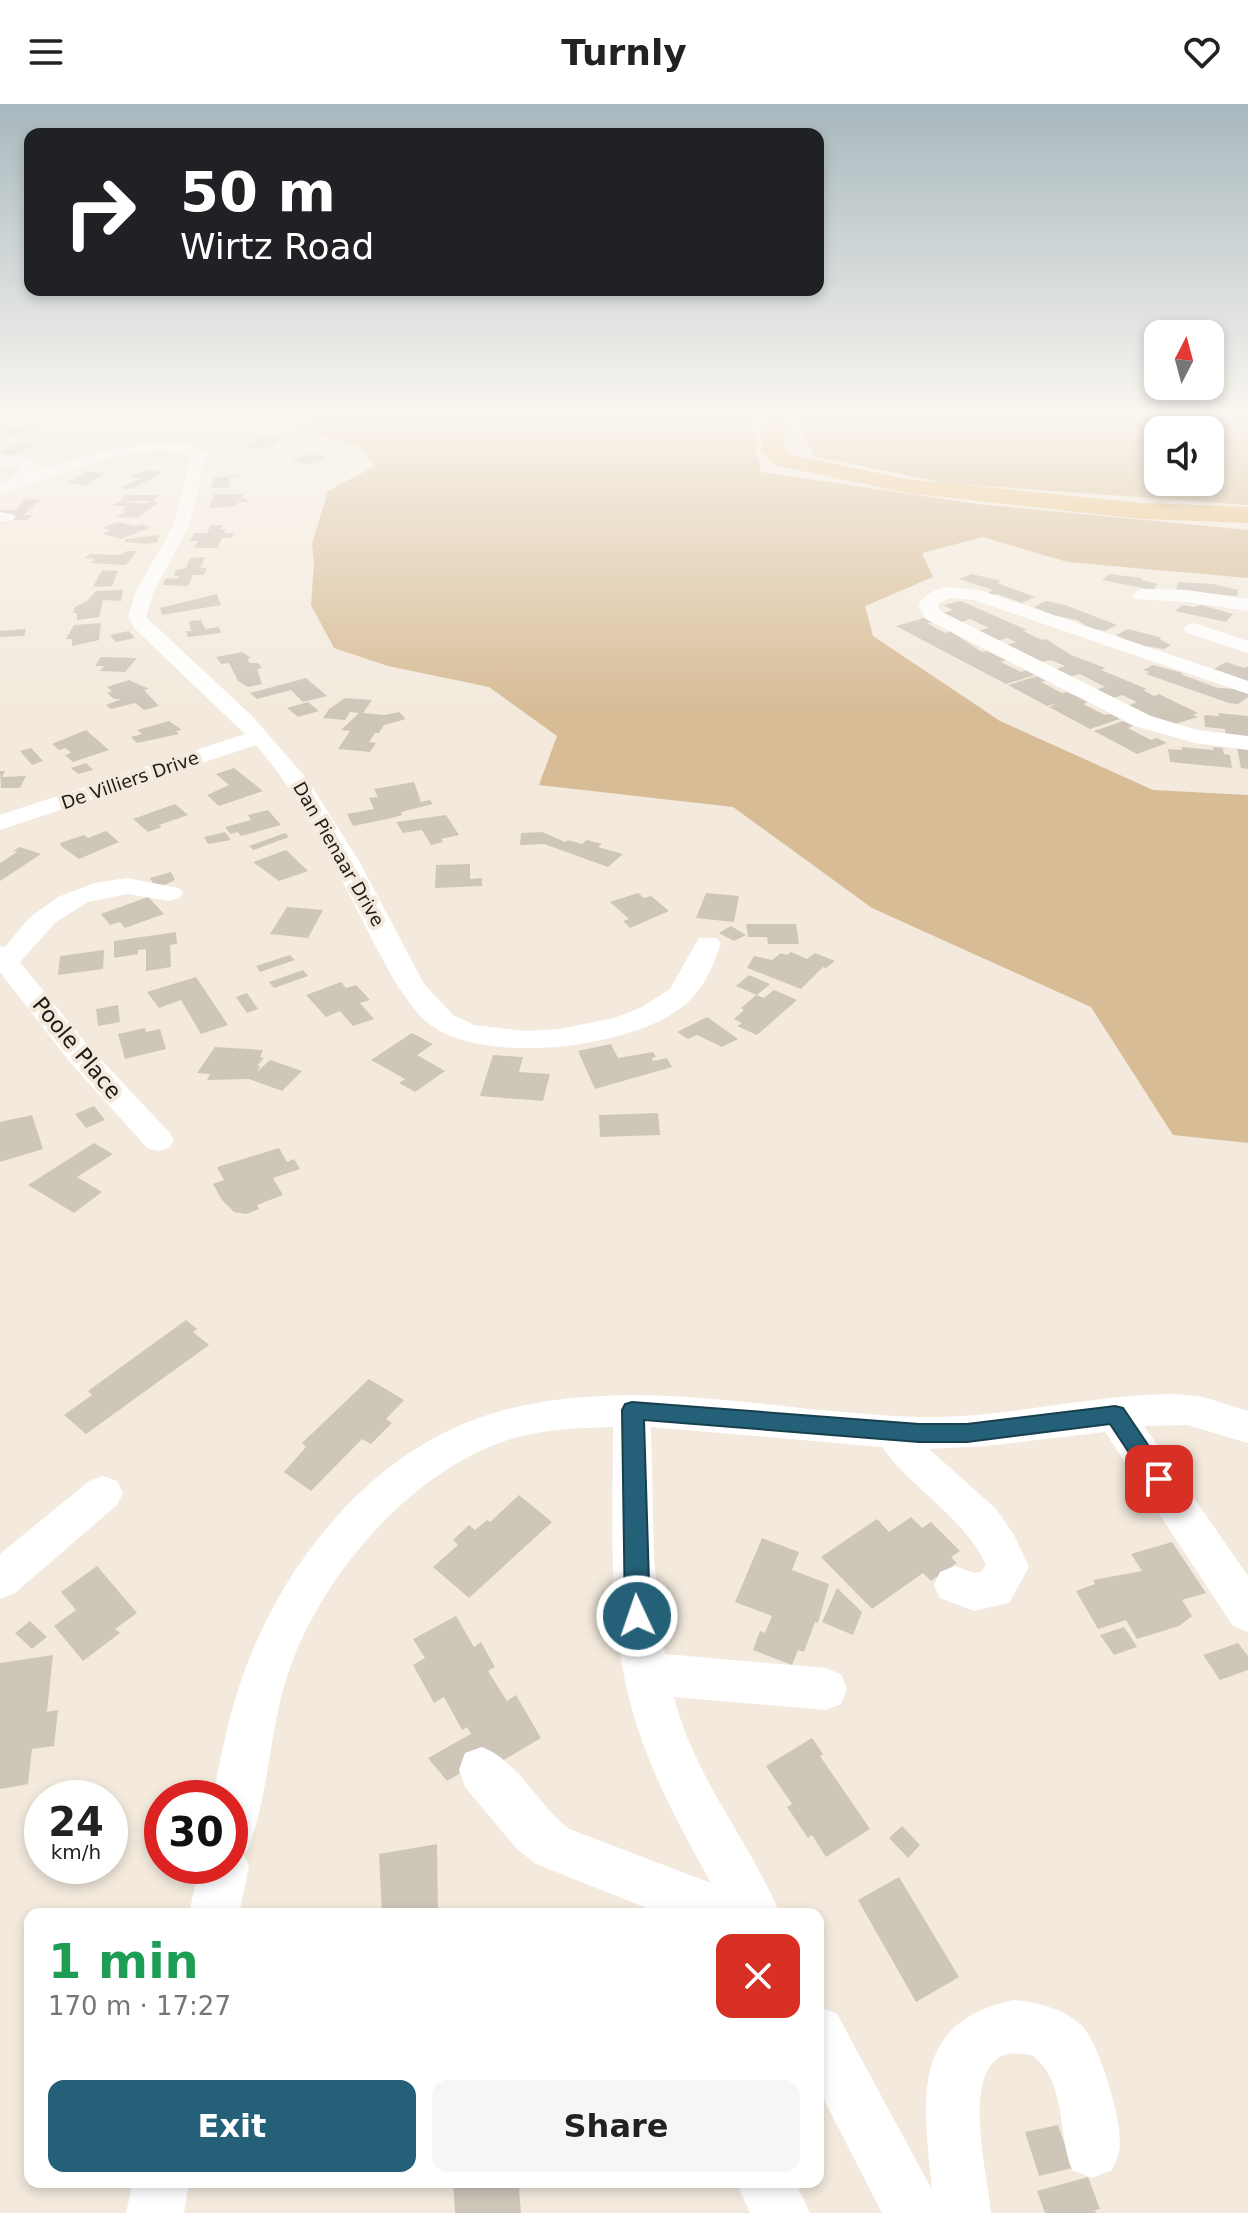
<!DOCTYPE html>
<html lang="en">
<head>
<meta charset="utf-8">
<style>
  body { margin:0; font-family:"DejaVu Sans",sans-serif; background:#f6f6f6; color:#222; height:100vh; display:flex; flex-direction:column; font-size:30px; white-space:nowrap }
  * { box-sizing:border-box; margin:0 }
  p { font-size:26px; color:#767676 }
  .icon { flex:none; width:44px; height:44px; fill:none; stroke:currentColor; stroke-width:2; stroke-linecap:round; stroke-linejoin:round }
  .map { position:relative; flex:1; overflow:hidden }
  .sheet { position:absolute; left:24px; top:1804px; width:800px; height:280px; display:flex; flex-direction:column; background:#fff; border-radius:16px; box-shadow:0 4px 12px #0003 }
  .sheet>* { flex:none }
  .guide { position:absolute; left:24px; top:24px; width:800px; height:168px; border-radius:16px; box-shadow:0 4px 12px #0003; background:#202124; color:#fff; overflow:hidden }
  .needle { width:52px; rotate:6deg }
  .controls { position:absolute; left:1144px; top:216px; display:grid; gap:16px }
  .controls a { display:grid; place-items:center; width:80px; height:80px; border-radius:16px; background:#fff; box-shadow:0 4px 12px #0003; font-size:40px }
  .speed { position:absolute; left:24px; top:1676px; display:flex; gap:16px; font-size:40px; font-weight:700; text-align:center }
  .speed>* { display:grid; place-content:center; width:104px; height:104px; border-radius:50%; background:#fff; box-shadow:0 4px 12px #0003; line-height:1 }
  .speed small { font-size:20px; font-weight:400 }
  .speed .limit { border:12px solid #d22; background:#fff; color:#111 }
  .pin { position:absolute; display:grid; place-items:center; width:68px; height:68px; color:#fff; margin:-34px; border-radius:16px; box-shadow:0 4px 12px #0006 }
  .me { position:absolute; width:88px; margin:-44px; rotate:357deg; stroke-linejoin:round; filter:drop-shadow(0 0 6px #0008) }
  .turn { display:flex; align-items:center; gap:28px; height:168px; padding:0 24px; font-size:36px }
  .turn .icon { width:104px; height:104px; stroke-width:2.5 }
  .turn b { display:block; font-size:56px; line-height:68px }
  .round { display:grid; place-items:center; flex:none; width:84px; height:84px; border-radius:16px; background:#f6f6f6 }
  .head { display:flex; align-items:center; justify-content:space-between; height:136px; padding:0 24px }
  h1 { font-size:48px; font-weight:700; line-height:60px; color:#1e9e55 }
  .button { display:flex; gap:16px; margin-top:auto; padding:16px 24px }
  .button a { flex:1; height:92px; border-radius:16px; background:#246178; color:#fff; font-size:32px; font-weight:700; line-height:92px; text-align:center }
  .button a+a { background:#f6f6f6; color:#222 }
  header { display:flex; justify-content:space-between; align-items:center; height:104px; padding:0 24px; background:#fff; font-size:36px; font-weight:700 }
  .map>svg:first-child { display:block }
</style>
</head>
<body>
<header><svg class="icon" aria-label="menu" viewBox="0 0 24 24"><path d="M4 6h16M4 12h16M4 18h16"/></svg>Turnly<svg class="icon" aria-label="heart" viewBox="0 0 24 24"><path d="M12 20l-8-8c-3-5 5-10 8-4 3-6 11-1 8 4z"/></svg></header>
<div class="map">
<svg width="1248" height="2109" viewBox="0 0 1248 2109">
  <rect width="100%" height="100%" fill="#f3eadd"/>
  <!-- green -->
  <g fill="#d7bc96" fill-rule="evenodd">
    <polygon points="323,312 749,312 761,368 978,400 1248,426 1248,474 1067,458 983,433 922,449 933,473 865,502 873,532 1000,617 1153,686 1248,691 1248,1039 1173,1031 1091,903 872,804 733,703 539,681 557,632 489,583 388,562 334,544 311,501 314,459 312,440 328,387 375,362 360,343 298,325"/>
    <path d="M800,312H1248V401L945,379L814,352L800,323ZM1158,326H1210V378H1158Z"/>
  </g>
  <g fill="none" stroke-linecap="round" stroke-linejoin="round">
    <!-- river -->
    <polygon fill="#e9be7e" fill-rule="evenodd" points="769,312 791,312 783,326 784,345 791,351 907,375 1142,399 1248,403 1248,419 1142,415 907,389 783,363 775,361 761,347 761,326"/>
  </g>
  <!-- building -->
  <g fill="#cfc6ba">
    <polygon points="17,322 24,323 38,324 14,331 0,330 6,324"/>
    <polygon points="262,331 274,332 283,334 270,344 246,344 250,340 244,340 248,337 255,337"/>
    <polygon points="17,339 30,339 41,340 13,351 1,350"/>
    <polygon points="311,349 327,353 307,361 291,357"/>
    <polygon points="145,366 164,368 132,385 120,384 140,374 131,373"/>
    <polygon points="85,368 105,369 88,381 67,379"/>
    <polygon points="240,370 244,372 229,373 229,383 211,384 214,374"/>
    <polygon points="214,390 243,390 242,395 247,394 247,398 237,399 237,402 210,404"/>
    <polygon points="125,391 159,391 154,398 159,398 138,414 116,413 127,407 122,406 127,403 112,401 120,397 145,400 151,397 121,397"/>
    <polygon points="26,395 40,396 23,411 32,411 27,416 12,416 18,411 0,411 0,406 15,406"/>
    <polygon points="117,418 136,422 141,420 151,423 121,435 103,430 111,426 102,424"/>
    <polygon points="211,421 222,421 220,425 226,425 224,429 234,429 231,434 222,434 217,444 194,444 198,437 190,437 194,429 207,429"/>
    <polygon points="160,431 157,438 147,440 124,438 126,435"/>
    <polygon points="127,447 137,447 126,461 91,459 95,455 85,454 90,450 120,451"/>
    <polygon points="205,453 200,464 207,464 204,471 193,471 188,482 163,481 165,475 178,474 179,472 174,472 176,466 186,464 190,454"/>
    <polygon points="102,466 118,467 112,482 93,483"/>
    <polygon points="972,470 1001,477 997,479 1035,493 1022,499 997,490 992,492 986,490 993,486 959,475"/>
    <polygon points="1109,470 1142,474 1141,476 1158,480 1152,486 1102,476"/>
    <polygon points="1178,478 1213,480 1238,486 1237,492 1180,487 1176,485"/>
    <polygon points="123,486 121,497 103,496 99,513 77,516 77,509 73,509 75,503 87,497 96,487"/>
    <polygon points="217,490 221,501 162,511 160,504"/>
    <polygon points="961,497 1027,526 1023,527 1042,536 1046,535 1071,551 1106,564 1101,566 1147,585 1143,586 1154,592 1159,590 1169,595 1198,609 1193,611 1198,613 1168,622 1127,602 1137,598 1122,591 1111,595 1094,586 1105,583 1080,570 1069,573 1054,566 1065,562 1051,556 1041,558 1006,541 1016,538 1007,534 997,537 978,527 989,524 970,515 961,518 943,509 953,506 943,501"/>
    <polygon points="1046,497 1065,501 1117,521 1105,527 1089,524 1077,516 1052,511 1034,503"/>
    <polygon points="1182,501 1194,503 1201,501 1233,510 1226,518 1175,507"/>
    <polygon points="924,514 932,518 927,519 945,529 950,527 982,548 987,547 997,552 1006,556 1001,558 1021,568 1026,566 1035,571 1006,580 896,522"/>
    <polygon points="189,517 201,516 205,525 219,523 221,529 188,533 186,527 191,527"/>
    <polygon points="101,519 99,536 72,542 72,535 66,535 74,521"/>
    <polygon points="26,525 24,532 0,533 0,527"/>
    <polygon points="1128,525 1162,534 1159,535 1171,541 1164,545 1137,541 1116,531"/>
    <polygon points="129,527 135,534 116,538 110,531"/>
    <polygon points="242,548 251,554 247,555 250,559 258,559 262,564 257,565 262,580 248,583 238,577 229,559 221,560 216,553"/>
    <polygon points="101,553 137,554 125,568 100,567 104,562 95,562"/>
    <polygon points="1226,558 1244,564 1248,562 1248,577 1214,565"/>
    <polygon points="1153,561 1183,569 1180,570 1218,584 1238,585 1248,588 1248,593 1238,600 1229,599 1146,570 1149,568 1143,566"/>
    <polygon points="1037,572 1046,577 1041,578 1062,589 1067,588 1078,593 1088,598 1083,600 1105,611 1110,610 1120,615 1090,625 1049,603 1057,599 1047,602 1008,581"/>
    <polygon points="306,574 327,592 303,598 291,586 257,595 250,589"/>
    <polygon points="129,576 149,585 144,586 159,602 144,606 135,599 111,605 106,601 122,595 114,595 107,589 112,587 107,583"/>
    <polygon points="345,594 372,596 363,609 385,611 399,608 406,615 384,621 379,629 375,629 369,638 376,639 370,648 338,645 350,627 341,626 359,609 350,608 345,616 323,614 329,605"/>
    <polygon points="308,598 319,607 298,613 287,604"/>
    <polygon points="1218,609 1248,612 1248,634 1226,632 1225,625 1205,623 1204,611 1219,612"/>
    <polygon points="169,617 182,626 176,627 179,630 137,639 131,633 142,630 137,626"/>
    <polygon points="1123,617 1133,622 1128,624 1151,636 1157,634 1167,639 1137,650 1094,627"/>
    <polygon points="86,626 109,646 73,658 65,651 71,649 66,644 59,646 52,640"/>
    <polygon points="1182,643 1214,646 1213,643 1223,644 1224,650 1230,651 1232,664 1170,658 1168,645 1182,646"/>
    <polygon points="31,644 43,657 32,661 20,647"/>
    <polygon points="1237,644 1248,645 1248,665 1241,664"/>
    <polygon points="86,659 93,666 78,670 71,664"/>
    <polygon points="234,664 263,687 219,702 207,691 229,681 216,670"/>
    <polygon points="0,667 5,667 2,673 26,672 20,684 1,684"/>
    <polygon points="414,678 421,698 430,696 433,700 401,708 402,711 392,714 353,722 347,710 374,705 369,694 378,693 374,685"/>
    <polygon points="175,700 188,711 159,721 162,723 148,728 133,715"/>
    <polygon points="268,706 281,721 241,732 238,728 230,730 225,723 251,716 248,711"/>
    <polygon points="446,711 459,731 441,735 443,738 431,741 422,726 403,729 396,718"/>
    <polygon points="106,727 119,738 79,755 61,742 60,739 84,731 88,734"/>
    <polygon points="225,728 231,736 208,740 204,733"/>
    <polygon points="542,728 565,738 568,736 582,740 587,736 602,740 598,743 623,750 608,763 544,740 520,741 521,729"/>
    <polygon points="285,729 289,733 253,746 249,742"/>
    <polygon points="20,743 41,750 0,777 0,759 17,748 13,747"/>
    <polygon points="286,746 308,767 279,777 253,758"/>
    <polygon points="470,760 470,775 482,774 482,782 435,784 436,761"/>
    <polygon points="171,768 175,776 167,780 155,783 150,774"/>
    <polygon points="638,789 644,794 651,792 669,807 630,824 623,817 629,815 610,798"/>
    <polygon points="706,789 739,792 734,818 696,814"/>
    <polygon points="148,793 164,810 125,824 120,818 110,821 101,810"/>
    <polygon points="287,803 323,806 308,834 270,830"/>
    <polygon points="746,820 796,820 799,840 768,840 767,833 748,833"/>
    <polygon points="731,822 746,831 734,837 719,829"/>
    <polygon points="176,828 177,840 170,841 171,863 146,867 146,845 138,846 138,850 114,854 114,837"/>
    <polygon points="104,846 103,865 58,871 60,852"/>
    <polygon points="791,848 807,855 815,849 835,857 826,864 823,863 801,885 747,864 754,852 772,856 781,849 787,851"/>
    <polygon points="290,851 295,856 260,868 256,862"/>
    <polygon points="303,866 308,872 274,884 269,878"/>
    <polygon points="749,871 770,880 757,891 736,882"/>
    <polygon points="196,873 228,921 201,930 181,896 159,904 147,888"/>
    <polygon points="341,878 346,884 356,881 370,896 360,899 374,915 353,922 340,907 326,913 306,891"/>
    <polygon points="774,886 797,896 757,931 737,922 742,919 734,915 744,906 741,904 756,891 764,894"/>
    <polygon points="247,889 258,905 247,909 236,893"/>
    <polygon points="118,901 120,918 98,922 96,905"/>
    <polygon points="707,913 738,935 722,943 697,931 688,935 677,928"/>
    <polygon points="145,924 146,928 160,925 166,945 125,955 118,930"/>
    <polygon points="412,929 433,940 417,951 445,967 415,988 399,979 405,975 371,956"/>
    <polygon points="611,940 618,954 653,948 656,953 652,954 653,957 667,954 672,963 595,985 578,947"/>
    <polygon points="215,943 263,946 260,953 264,954 257,962 260,962 257,968 270,956 302,967 282,987 249,975 207,976 210,970 197,969"/>
    <polygon points="493,951 523,953 519,968 550,970 543,997 480,992"/>
    <polygon points="94,1002 105,1016 86,1024 75,1010"/>
    <polygon points="658,1009 660,1031 600,1033 599,1011"/>
    <polygon points="32,1011 43,1045 0,1058 0,1018"/>
    <polygon points="94,1039 113,1050 77,1073 102,1088 74,1109 28,1081"/>
    <polygon points="279,1044 287,1058 294,1055 300,1065 273,1074 283,1091 257,1101 259,1105 246,1110 234,1108 222,1096 213,1080 224,1076 217,1063"/>
    <polygon points="186,1216 197,1225 193,1228 209,1241 86,1330 64,1311 92,1291 88,1287"/>
    <polygon points="369,1275 404,1296 386,1315 392,1319 371,1340 362,1335 311,1387 284,1368 306,1343 302,1339"/>
    <polygon points="519,1391 552,1418 469,1494 433,1463 458,1441 453,1436 469,1421 475,1426 487,1416 490,1418"/>
    <polygon points="911,1413 922,1424 931,1418 960,1447 951,1453 957,1459 931,1477 923,1469 872,1505 821,1453 877,1415 889,1428"/>
    <polygon points="762,1434 799,1448 792,1466 829,1480 818,1519 815,1518 804,1548 798,1546 792,1561 753,1546 760,1527 765,1529 772,1512 735,1498"/>
    <polygon points="1172,1438 1206,1489 1182,1496 1192,1512 1179,1522 1137,1535 1126,1516 1098,1525 1076,1487 1095,1480 1093,1476 1142,1467 1131,1450"/>
    <polygon points="97,1462 137,1509 115,1525 120,1529 83,1557 54,1522 76,1506 61,1488"/>
    <polygon points="837,1484 862,1508 853,1531 822,1518"/>
    <polygon points="456,1512 474,1543 481,1538 495,1563 488,1567 507,1597 516,1591 541,1634 490,1664 485,1655 447,1677 428,1654 471,1630 467,1623 462,1626 444,1593 434,1599 413,1561 425,1554 413,1535"/>
    <polygon points="30,1517 47,1533 32,1545 15,1529"/>
    <polygon points="1124,1523 1137,1543 1114,1551 1100,1531"/>
    <polygon points="1238,1539 1248,1552 1248,1566 1220,1576 1203,1551"/>
    <polygon points="53,1551 47,1608 58,1606 54,1642 32,1645 28,1680 0,1685 0,1559"/>
    <polygon points="812,1634 823,1650 820,1652 870,1725 826,1753 812,1731 808,1734 787,1703 792,1700 766,1662"/>
    <polygon points="902,1722 920,1741 908,1754 889,1734"/>
    <polygon points="437,1740 438,1810 382,1810 379,1750"/>
    <polygon points="899,1773 959,1873 916,1898 858,1796"/>
    <polygon points="1058,2021 1073,2064 1039,2072 1025,2028"/>
    <polygon points="1088,2073 1100,2105 1095,2106 1096,2109 1045,2109 1037,2087"/>
    <polygon points="453,2078 530,2078 530,2082 519,2085 521,2109 455,2109"/>
  </g>
  <g fill="none" stroke-linecap="round" stroke-linejoin="round">
    <!-- minor -->
    <g fill="#fff" fill-rule="evenodd">
      <path d="M161,338L189,340L206,350L189,422L153,489L146,513L252,612L307,675L359,757L424,880L453,911L474,921L526,927L560,925L614,914L642,903L670,885L699,834H717L721,840C713,861 705,883 688,898C639,944 488,962 432,922C417,912 407,895 397,881C350,799 318,713 256,641L0,726V711L245,630L135,525L128,513L135,489L173,422L191,352C145,330 48,377 0,390V380L10,376L23,364L0,362V352C15,352 29,352 41,363L37,367L102,348Z"/>
      <polygon points="0,408 13,410 15,413 13,416 0,418"/>
      <path d="M949,483L983,487L1248,577V590L974,496L949,494L937,501L940,507L1151,612L1197,626L1248,632V646L1195,639L1135,622L926,515L918,501C926,489 935,485 949,483Z"/>
      <polygon points="1141,485 1187,486 1248,495 1248,507 1187,498 1135,495 1132,491"/>
      <polygon points="1194,519 1248,537 1248,549 1187,529 1184,525 1187,521"/>
      <polygon points="127,774 179,784 183,789 179,794 170,797 127,790 88,798 56,818 20,858 89,943 169,1028 174,1036 169,1044 158,1047 147,1044 69,957 0,868 0,842 5,843 29,814 58,793 95,779"/>
      <path d="M1176,1290L1203,1293L1248,1307V1339L1187,1321L1144,1322L1248,1472V1528L1233,1522L1105,1328L987,1342L929,1345L996,1405L1014,1431L1029,1463L1009,1499L974,1507L940,1494L934,1481L940,1468L955,1462L974,1469L981,1468L986,1461C965,1414 913,1386 882,1343L651,1323L654,1456L665,1550L825,1564L841,1570L847,1585L841,1600L825,1606L674,1593C694,1673 749,1736 780,1810H662L536,1760L517,1745L465,1683L459,1666L465,1649L482,1643C518,1657 538,1701 569,1725L711,1779C680,1723 648,1665 631,1602C607,1511 613,1416 613,1323C577,1324 539,1325 505,1337C407,1370 316,1478 286,1576C269,1630 268,1697 247,1747L243,1749L249,1762L239,1810H189L199,1762H230V1694H213C222,1645 232,1595 252,1548C297,1439 386,1337 504,1306C545,1295 587,1292 629,1291C725,1291 822,1310 918,1313C1005,1315 1090,1290 1176,1290Z"/>
      <polygon points="103,1372 117,1377 123,1389 117,1401 15,1489 0,1495 0,1450 89,1377"/>
      <path d="M1014,1896C1037,1898 1066,1905 1083,1923C1100,1942 1125,2023 1119,2048C1118,2054 1114,2060 1112,2066L1092,2074L1072,2066C1057,2028 1067,1977 1032,1951C1022,1950 1010,1948 1001,1952C962,1973 988,2072 991,2109H882L818,1984V1902L837,1910L932,2086C924,2001 907,1918 1014,1896Z"/>
      <polygon points="133,2078 189,2078 184,2109 126,2109"/>
      <polygon points="736,2078 795,2078 810,2109 750,2109"/>
    </g>
  </g>
  <!-- sky -->
  <linearGradient id="sky" x2="0" y2="1"><stop stop-color="#a8b8be"/><stop offset="0.51" stop-color="#faf6f0"/><stop offset="1" stop-color="#faf6f0" stop-opacity="0"/></linearGradient>
  <rect width="1248" height="607" fill="url(#sky)"/>
  <!-- route -->
  <polygon fill="#246178" stroke="#173f4e" stroke-width="2" points="632,1298 919,1320 967,1320 1115,1302 1123,1304 1171,1375 1167,1382 1159,1385 1151,1382 1110,1320 967,1338 919,1338 644,1316 650,1512 646,1520 637,1523 629,1520 625,1512 622,1306 625,1300"/>
  <g text-anchor="middle" dominant-baseline="central" stroke-width="8" stroke-linejoin="round" paint-order="stroke">
    <!-- far-street labels -->
    <g font-size="18" fill="#1e1b17" stroke="#f3eadd">
      <text transform="translate(130 676) rotate(-19)">De Villiers Drive</text>
      <text transform="translate(339 750) rotate(60)">Dan Pienaar Drive</text>
    </g>
    <!-- street labels -->
    <g font-size="22" fill="#1e1b17" stroke="#f3eadd">
      <text transform="translate(77 944) rotate(50)">Poole Place</text>
    </g>
  </g>
</svg>
<div class="controls">
<a><svg class="needle" viewBox="-14 -14 28 28"><path d="M0-13l5 13h-10z" fill="#e53935"/><path d="M0 13l5-13h-10z" fill="#767676"/></svg></a>
<a><svg class="icon" aria-label="sound" viewBox="0 0 24 24"><path d="M4 9h4l5-4v14l-5-4H4zM17 9q2 3 0 6"/></svg></a>
</div>
<div class="speed"><div>24<small>km/h</small></div><div class="limit">30</div></div>
<div class="pin" style="left:1159px;top:1375px;background:#d93025"><svg class="icon" aria-label="arrive" viewBox="0 0 24 24"><path d="M6 21V4h12l-3 4 3 4H6"/></svg></div>
<svg class="me" style="left:637px;top:1512px" viewBox="-20 -20 40 40"><circle r="17" fill="#246178" stroke="#fff" stroke-width="3"/><path d="M0-11L8 9 0 5-8 9z" fill="#fff"/></svg>
<div class="guide">
<div class="turn"><svg class="icon" aria-label="right" viewBox="0 0 24 24"><path d="M7 20v-9h11M14 6l5 5-5 5"/></svg><div><b>50 m</b>Wirtz Road</div></div>
</div>
<section class="sheet">
<div class="head"><div><h1>1 min</h1><p>170 m · 17:27</p></div><a class="round" style="background:#d93025;color:#fff"><svg class="icon" aria-label="close" viewBox="0 0 24 24"><path d="M6 6l12 12M18 6L6 18"/></svg></a></div>
<div class="button"><a>Exit</a><a>Share</a></div>
</section>
</div>
</body>
</html>
